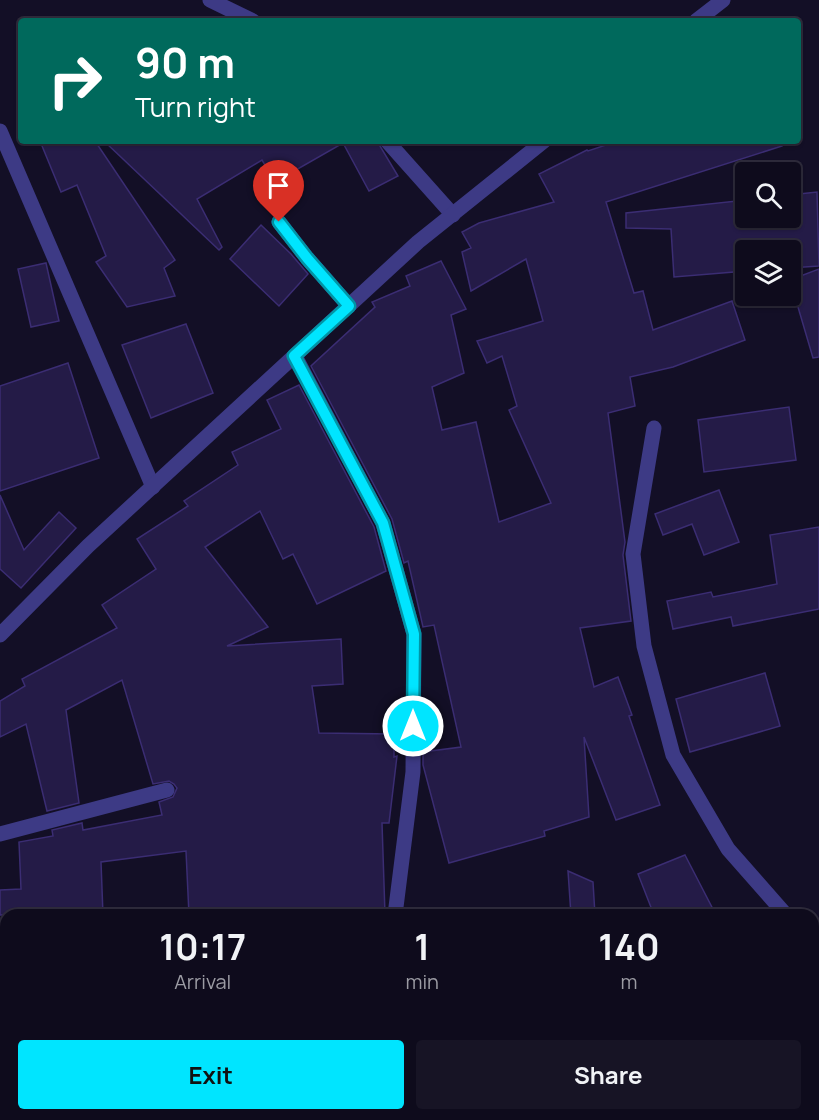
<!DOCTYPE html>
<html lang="en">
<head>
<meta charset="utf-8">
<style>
  body { margin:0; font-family:Manrope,sans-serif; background:#171425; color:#f1f3f6; height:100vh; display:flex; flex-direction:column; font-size:22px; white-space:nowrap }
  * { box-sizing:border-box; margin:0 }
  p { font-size:20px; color:#9b9ba3 }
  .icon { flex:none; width:33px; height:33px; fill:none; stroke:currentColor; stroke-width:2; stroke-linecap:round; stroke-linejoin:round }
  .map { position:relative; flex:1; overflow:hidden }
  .sheet { position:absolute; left:0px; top:909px; width:819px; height:212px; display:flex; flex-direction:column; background:#0e0b1c; border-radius:18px 18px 0 0; box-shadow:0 2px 4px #0004,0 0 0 2px #2e2b3b }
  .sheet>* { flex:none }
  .banner { position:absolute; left:18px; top:18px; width:783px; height:126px; border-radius:6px; box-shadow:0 2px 4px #0004,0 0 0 2px #2e2b3b; background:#00695c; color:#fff; overflow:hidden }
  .fabs { position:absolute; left:735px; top:162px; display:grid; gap:12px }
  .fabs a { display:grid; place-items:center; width:66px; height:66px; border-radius:6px; background:#0e0b1c; box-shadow:0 2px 4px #0004,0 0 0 2px #2e2b3b; font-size:30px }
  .pin { position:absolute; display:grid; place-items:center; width:51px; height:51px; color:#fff; margin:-62px -26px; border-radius:50% 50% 50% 0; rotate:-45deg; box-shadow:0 0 6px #0007 }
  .pin .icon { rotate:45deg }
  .me { position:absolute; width:66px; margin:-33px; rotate:0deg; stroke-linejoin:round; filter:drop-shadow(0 0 4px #0008) }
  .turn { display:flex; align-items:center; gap:21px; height:126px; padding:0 18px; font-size:27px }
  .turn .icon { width:78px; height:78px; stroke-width:2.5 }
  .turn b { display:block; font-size:42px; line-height:51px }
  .eta { display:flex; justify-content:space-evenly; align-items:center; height:102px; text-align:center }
  .eta b { font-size:36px; font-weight:700; line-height:42px }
  .primary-button { display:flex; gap:12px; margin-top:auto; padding:12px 18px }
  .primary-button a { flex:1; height:69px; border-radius:6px; background:#00e5ff; color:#111; font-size:24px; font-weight:700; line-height:69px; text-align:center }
  .primary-button a+a { background:#171425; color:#f1f3f6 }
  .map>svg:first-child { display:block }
</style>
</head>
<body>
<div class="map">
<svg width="819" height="1120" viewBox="0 0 819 1120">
  <rect width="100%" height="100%" fill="#130f26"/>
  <!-- building -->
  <g fill="#241b47" stroke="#3b2d73" stroke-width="1.5">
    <polygon points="40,141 95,141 175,260 164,268 175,296 127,307 96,262 106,256 77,185 61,192"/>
    <polygon points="104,141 377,141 398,176 369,191 343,143 275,182 262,160 197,199 222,247 219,250"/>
    <polygon points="618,141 781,141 782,146 606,202 634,293 643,291 653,330 732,301 745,340 673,367 630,377 635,406 608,413 625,542 623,555 631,621 580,628 594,687 618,677 632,715 629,716 660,805 616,820 584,737 589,817 544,831 545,836 449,863 423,765 423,752 461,747 434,625 423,627 408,561 404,563 392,519 311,366 375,307 372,302 410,286 406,276 441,261 466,309 451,315 464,373 432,387 442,430 476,422 499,522 551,503 509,410 517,406 502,356 487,363 477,341 543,321 526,259 471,291 462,252 471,248 462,232 479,223 554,202 539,174 587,150 588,151"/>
    <polygon points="817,192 819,266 790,268 790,250 746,250 746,271 674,277 671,229 626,228 626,213 746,200 746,218 790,218 790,195"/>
    <polygon points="261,225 291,254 308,274 279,306 230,259"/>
    <polygon points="46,263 59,321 31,327 18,269"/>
    <polygon points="819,269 819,357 813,358 790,280"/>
    <polygon points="186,324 213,393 151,418 122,345"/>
    <polygon points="68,363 99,458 0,491 0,386"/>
    <polygon points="299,385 374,527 386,571 317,604 293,554 283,559 260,511 205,547 268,627 227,646 341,639 343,684 312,686 319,733 394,734 394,757 397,756 389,823 382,823 385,914 189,915 186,851 101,862 103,915 0,915 0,890 21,889 19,842 53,836 52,830 82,823 83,830 162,815 159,802 173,797 177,788 174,784 169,781 153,784 122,680 66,710 79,803 47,811 26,724 0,737 0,701 25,686 22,679 117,628 102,605 156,569 137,539 188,506 184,501 238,465 232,452 281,429 267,400"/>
    <polygon points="789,407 796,460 704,472 698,420"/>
    <polygon points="719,490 739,542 704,555 692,524 663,535 655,514"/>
    <polygon points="0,495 24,550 59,512 76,528 21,588 0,569"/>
    <polygon points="819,527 819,609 733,626 731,617 673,629 667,601 711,592 713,597 777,584 770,535"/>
    <polygon points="765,673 780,726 690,752 676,699"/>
    <polygon points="685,855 716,915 654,915 638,874"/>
    <polygon points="568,871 593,882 595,915 571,915"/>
  </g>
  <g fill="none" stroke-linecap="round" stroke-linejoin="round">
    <!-- street -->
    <g stroke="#3d3a85" stroke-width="15">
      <polyline points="210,0 253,21"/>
      <polyline points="696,21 723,0"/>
      <polyline points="0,131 153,487"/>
      <polyline points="387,141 453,215"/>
      <polyline points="279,222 307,258 349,306"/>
      <polyline points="295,356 383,523 414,634 413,772 395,915"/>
      <polyline points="654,428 633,554 644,646 673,755 728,849 786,915"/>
      <polyline points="0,635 88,546 418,242 544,141"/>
      <polyline points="0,834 167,790"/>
      <polyline points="813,939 819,944"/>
      <polyline points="560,1114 560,1120"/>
    </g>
  </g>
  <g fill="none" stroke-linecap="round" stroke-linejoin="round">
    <defs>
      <polyline id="route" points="279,222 307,258 349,306 294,356 383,523 414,634 413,726"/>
    </defs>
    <!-- route casing -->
    <use href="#route" stroke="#0095a6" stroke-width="15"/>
    <!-- route -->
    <use href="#route" stroke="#00e5ff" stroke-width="10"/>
  </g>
</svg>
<div class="fabs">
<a><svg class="icon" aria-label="search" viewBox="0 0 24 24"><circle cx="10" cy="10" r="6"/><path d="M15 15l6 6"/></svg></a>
<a><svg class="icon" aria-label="layers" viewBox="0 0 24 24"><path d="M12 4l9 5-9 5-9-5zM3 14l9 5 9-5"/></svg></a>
</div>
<div class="pin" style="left:279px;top:222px;background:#d93025"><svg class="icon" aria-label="arrive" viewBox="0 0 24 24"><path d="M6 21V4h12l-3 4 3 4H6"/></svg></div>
<svg class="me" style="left:413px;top:726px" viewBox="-20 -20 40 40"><circle r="17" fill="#00e5ff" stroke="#fff" stroke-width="3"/><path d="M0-11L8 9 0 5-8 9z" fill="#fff"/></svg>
<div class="banner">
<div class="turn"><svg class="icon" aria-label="right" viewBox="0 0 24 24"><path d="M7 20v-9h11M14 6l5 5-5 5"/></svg><div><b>90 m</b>Turn right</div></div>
</div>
<section class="sheet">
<div class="eta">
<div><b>10:17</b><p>Arrival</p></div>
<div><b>1</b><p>min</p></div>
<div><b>140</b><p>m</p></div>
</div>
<div class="primary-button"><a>Exit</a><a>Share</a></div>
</section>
</div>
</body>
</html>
